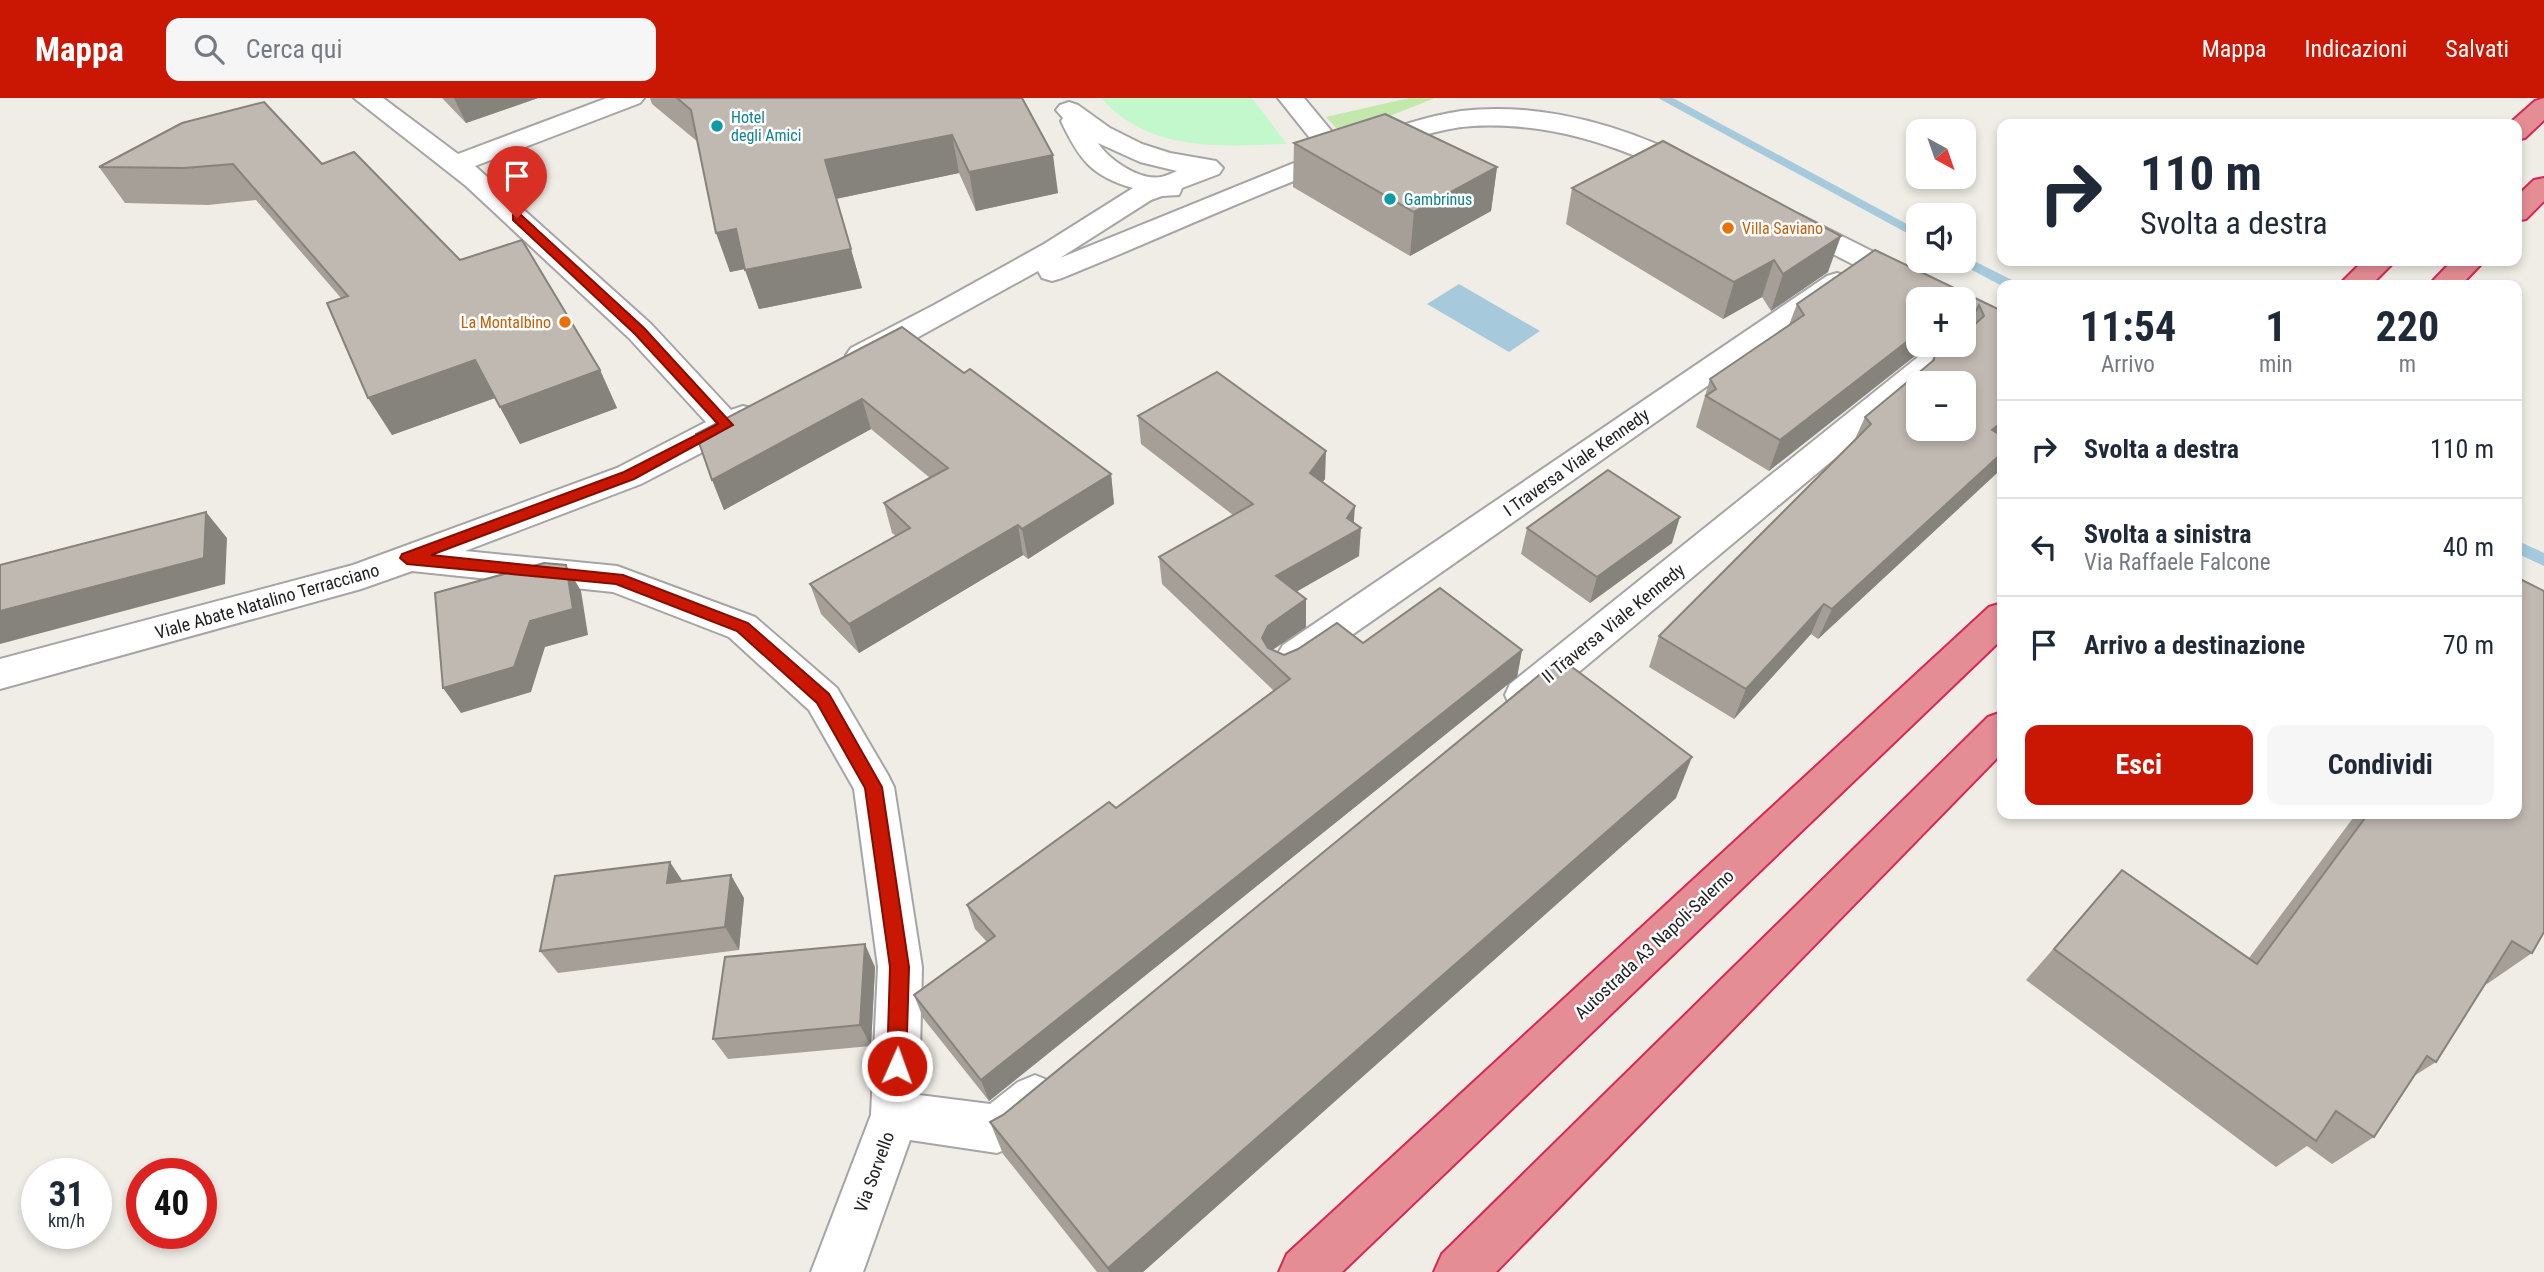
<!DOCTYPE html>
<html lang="it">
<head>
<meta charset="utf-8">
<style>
  body { margin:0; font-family:"Roboto Condensed",sans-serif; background:#f6f6f7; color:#1f2937; height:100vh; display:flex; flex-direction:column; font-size:26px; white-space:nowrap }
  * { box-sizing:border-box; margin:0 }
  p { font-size:23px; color:#747a83 }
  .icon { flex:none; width:38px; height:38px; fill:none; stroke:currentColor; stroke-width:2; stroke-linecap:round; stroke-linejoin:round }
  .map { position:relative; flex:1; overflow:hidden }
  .sheet { position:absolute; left:1997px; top:182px; width:525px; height:539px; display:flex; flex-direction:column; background:#fff; border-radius:14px; box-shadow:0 4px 10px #0003 }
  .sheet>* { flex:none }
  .top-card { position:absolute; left:1997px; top:21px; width:525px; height:147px; border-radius:14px; box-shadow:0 4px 10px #0003; background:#fff; color:#1f2937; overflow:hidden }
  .needle { width:46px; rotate:140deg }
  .buttons { position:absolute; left:1906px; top:21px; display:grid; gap:14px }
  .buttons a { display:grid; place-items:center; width:70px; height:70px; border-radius:14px; background:#fff; box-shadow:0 4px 10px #0003; font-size:35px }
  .speed { position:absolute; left:21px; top:1060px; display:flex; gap:14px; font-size:35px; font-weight:700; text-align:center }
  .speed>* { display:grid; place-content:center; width:91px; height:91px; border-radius:50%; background:#fff; box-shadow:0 4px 10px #0003; line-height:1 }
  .speed small { font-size:18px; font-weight:400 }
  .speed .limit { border:10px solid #d22; background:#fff; color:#111 }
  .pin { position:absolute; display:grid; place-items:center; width:60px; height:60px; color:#fff; margin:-72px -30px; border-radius:50% 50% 50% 0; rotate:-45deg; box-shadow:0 0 7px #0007 }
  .pin .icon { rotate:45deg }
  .me { position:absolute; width:77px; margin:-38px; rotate:2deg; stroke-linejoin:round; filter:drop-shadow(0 0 5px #0008) }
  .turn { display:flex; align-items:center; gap:24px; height:147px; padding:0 28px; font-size:32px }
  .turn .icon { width:91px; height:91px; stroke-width:2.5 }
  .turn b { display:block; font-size:49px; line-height:60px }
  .eta { display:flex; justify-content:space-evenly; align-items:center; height:119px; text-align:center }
  .eta b { font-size:42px; font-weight:700; line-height:49px }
  .cta { display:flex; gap:14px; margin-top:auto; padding:14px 28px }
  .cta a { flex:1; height:80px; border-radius:14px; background:#c91703; color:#fff; font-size:28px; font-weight:700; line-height:80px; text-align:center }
  .cta a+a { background:#f6f6f7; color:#1f2937 }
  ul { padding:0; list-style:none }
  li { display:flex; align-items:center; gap:21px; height:98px; padding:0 28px; border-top:2px solid #e0e1e3 }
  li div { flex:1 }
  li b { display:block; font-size:26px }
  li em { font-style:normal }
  header { display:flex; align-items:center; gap:42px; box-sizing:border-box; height:98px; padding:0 35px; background:#c91703; color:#fff }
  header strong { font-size:33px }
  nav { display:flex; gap:38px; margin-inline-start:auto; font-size:24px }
  .search { width:490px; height:63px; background:#f6f6f7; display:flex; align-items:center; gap:18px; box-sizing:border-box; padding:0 24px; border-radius:14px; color:#747a83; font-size:26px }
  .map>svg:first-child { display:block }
</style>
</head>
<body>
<header>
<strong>Mappa</strong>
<div class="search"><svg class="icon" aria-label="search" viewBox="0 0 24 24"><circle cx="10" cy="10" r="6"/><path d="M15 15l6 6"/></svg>Cerca qui</div>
<nav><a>Mappa</a><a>Indicazioni</a><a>Salvati</a></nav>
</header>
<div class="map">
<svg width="2544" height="1174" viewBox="0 0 2544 1174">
  <rect width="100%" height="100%" fill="#efede5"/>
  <!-- grass -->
  <polygon fill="#c3e8ab" points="1409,0 1435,0 1352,33 1336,30 1326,19"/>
  <!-- park -->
  <path fill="#c2f8cc" d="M1101,0H1252L1287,46C1220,48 1150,55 1101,0Z"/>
  <!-- water -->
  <polygon fill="#a6cadc" points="1459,186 1540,233 1509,254 1427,206"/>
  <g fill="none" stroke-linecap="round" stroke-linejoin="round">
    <!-- stream -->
    <g fill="#a6cadc" fill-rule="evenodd">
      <polygon points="1658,0 1673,0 1918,132 1918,141"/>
      <polygon points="1964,158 2016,184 2018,187 2002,188 1959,165 1958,163 1964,163"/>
      <polygon points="2516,442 2544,455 2544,468 2516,455"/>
    </g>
    <defs>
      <g id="minor">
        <polygon points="354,0 383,0 458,56 607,0 644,0 640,5 475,68 651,226 731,312 743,308 755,311 759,319 755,327 641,386 465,453 617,468 755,519 837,590 888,677 894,689 922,869 919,997 990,1006 1018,984 1035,977 1052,984 1059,1000 1052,1016 1014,1048 997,1055 910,1042 863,1174 811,1174 871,1017 878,869 854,691 809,612 729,539 613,494 412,473 361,491 0,591 0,561 353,467 617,370 706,324 629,240 466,88"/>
        <path d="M1278,0H1304L1343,47C1381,34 1421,19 1461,13C1527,5 1598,21 1659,47C1674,54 1700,61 1710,75L1706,81L1696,83L1686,81C1618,47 1551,24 1473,28C1437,30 1401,45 1366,56C1263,92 1164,139 1062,180L1052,183L1042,180L1038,173L873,264L862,267L851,264L846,257L851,250L934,207L1044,146L1133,90C1091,78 1079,61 1061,23L1063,20L1056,12L1060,7L1069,4L1078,7L1110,30L1142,46L1170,55L1216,63L1223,70L1219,76L1182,90L1179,97L1162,98L1151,102L1060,160L1321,54ZM1098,45L1140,64L1177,73C1172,75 1166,78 1161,79C1140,83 1109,62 1098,45Z"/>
        <polygon points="1790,115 1800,117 1955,195 1959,201 1921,201 1780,129 1776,123 1780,117"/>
        <polygon points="1837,175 1847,178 1852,184 1847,190 1309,567 1296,571 1283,567 1277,557 1283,547 1827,178"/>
        <polygon points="1964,241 1968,247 1925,285 1918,285 1918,291 1538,608 1524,612 1510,608 1505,597 1510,586 1933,247 1964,247"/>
      </g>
      <g id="highway">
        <polygon points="2544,0 2544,22 2525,40 2516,42 2516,26 2509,26 2535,3"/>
        <polygon points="2544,80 2544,103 2526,121 2516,123 2516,99 2534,82"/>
        <polygon points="2363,163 2395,163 2371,187 2339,187"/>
        <polygon points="2452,163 2484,163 2461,187 2429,187"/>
        <polygon points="2002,505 2002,541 1342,1174 1279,1174 1287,1156 1989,509"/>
        <polygon points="2002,614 2002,655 1496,1174 1434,1174 1442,1156 1988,619"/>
      </g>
    </defs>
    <!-- minor casing -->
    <use href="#minor" stroke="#a5a5a5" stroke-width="4"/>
    <!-- highway casing -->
    <use href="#highway" stroke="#d82752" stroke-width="4"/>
    <!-- minor -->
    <use href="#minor" fill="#fff" fill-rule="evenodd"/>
    <!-- highway -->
    <use href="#highway" fill="#e58d95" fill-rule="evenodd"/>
  </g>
  <!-- wall -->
  <g fill="#a59f98">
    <polygon points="442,0 538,0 466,25"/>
    <polygon points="650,0 1022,0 1058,95 976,113 959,75 836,101 862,190 759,211 745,171 730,174 698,44 652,6"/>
    <polygon points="182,25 322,66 460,162 600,272 617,310 520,346 495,300 392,337 341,200 256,102 208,107 125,105 99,69"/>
    <polygon points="1294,45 1497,69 1491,113 1410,158 1293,89"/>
    <polygon points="1572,90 1828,174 1771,213 1762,199 1723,221 1566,126"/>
    <polygon points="1875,152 2002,213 1997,375 1818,541 1811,536 1734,621 1649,569 1659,538 1855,341 1865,319 1931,264 1935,256 1941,256 1964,247 1964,201 1918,201 1769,373 1696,329 1710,281 1789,227 1797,206"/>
    <polygon points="964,275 1111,376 1114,406 1028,461 1023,457 859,555 821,516 810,486 896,438 892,435 884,405 930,380 871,331 724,412 696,336"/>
    <polygon points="1138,318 1325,381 1322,384 1354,425 1359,458 1296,494 1306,501 1306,529 1272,552 1284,557 1363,545 1522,552 1517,579 989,1003 923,920 914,897 987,844 975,831 967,807 1116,710 1274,593 1162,486 1159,459 1233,417 1141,346"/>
    <polygon points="1527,430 1672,445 1590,505 1521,456"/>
    <polygon points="1676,700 1143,1174 1097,1174 1003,1056 990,1024"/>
    <polygon points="2356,716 2516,716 2532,855 2487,886 2486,885 2436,964 2414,978 2374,1039 2332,1066 2307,1048 2276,1069 2026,882 2122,772 2249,860"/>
    <polygon points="682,783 744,800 739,852 558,875 540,853"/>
    <polygon points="875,869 871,948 728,961 713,941"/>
  </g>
  <!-- shaded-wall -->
  <g fill="#86827c">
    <polygon points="454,0 538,0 466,25"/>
    <polygon points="952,37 959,75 835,101 825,62"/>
    <polygon points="1053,57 1058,95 976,113 969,74"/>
    <polygon points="1497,69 1491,113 1410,158 1414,114"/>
    <polygon points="736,131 749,170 730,174 716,135"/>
    <polygon points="1841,138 1828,174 1771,213 1783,176"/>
    <polygon points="851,151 862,190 759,211 745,172"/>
    <polygon points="1774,162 1762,199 1723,221 1734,184"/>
    <polygon points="1918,235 1918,247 1929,247 1769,373 1780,342"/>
    <polygon points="475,262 495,300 392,337 368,300"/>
    <polygon points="600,272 617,310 520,346 500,309"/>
    <polygon points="862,301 871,331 724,412 712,382"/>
    <polygon points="2002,324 2002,341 1992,332"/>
    <polygon points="1326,353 1325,381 1309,402 1310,375"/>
    <polygon points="2002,355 2002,366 1997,375 1818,541 1832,511"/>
    <polygon points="1111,376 1114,406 1028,461 1022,431"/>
    <polygon points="1355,408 1353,435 1361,430 1359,458 1276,505 1276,478 1347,420"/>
    <polygon points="206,414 227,440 225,486 0,546 0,513"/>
    <polygon points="1680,419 1672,445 1590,505 1597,479"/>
    <polygon points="1018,427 1023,457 859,555 849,526"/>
    <polygon points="566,467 581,493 588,537 545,549 531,594 461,615 443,590 530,523"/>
    <polygon points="1306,501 1306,529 1268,555 1262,540 1268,528"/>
    <polygon points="1824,506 1811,536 1734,621 1746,591"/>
    <polygon points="1522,552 1517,579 989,1003 981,982"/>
    <polygon points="1692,659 1676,700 1143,1174 1109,1174 1108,1170"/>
    <polygon points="670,764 685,787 667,785"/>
    <polygon points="731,777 744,800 739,852 725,829"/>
    <polygon points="865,846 875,869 871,948 860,927"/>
  </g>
  <!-- building -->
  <g fill="#c0b9b1" stroke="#86827c" stroke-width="2" fill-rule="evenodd">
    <polygon points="677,0 1022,0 1053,57 969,74 952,37 825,62 851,151 745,172 736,131 716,135 691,12"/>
    <polygon points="264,4 322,66 354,54 460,162 522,142 600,272 500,309 475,262 368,300 327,205 348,198 233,66 184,70 99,69 182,25"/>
    <polygon points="1385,16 1497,69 1414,114 1294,45"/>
    <polygon points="1663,43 1841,138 1783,176 1774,162 1734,184 1572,90"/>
    <path d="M1875,152L2002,213V324L1992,332L2002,338V355L1832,511L1824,506L1746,591L1659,538L1871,326L1865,319L1934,262L1935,256H1941L1951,247H1964V236L1984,218L1979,207L1976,213H1964V201H1918V235L1780,342L1706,298L1716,291L1710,281L1804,217L1797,206ZM1918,285H1964V331H1918Z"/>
    <polygon points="902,229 964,275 970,271 1111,376 1022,431 1018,427 849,526 810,486 910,430 884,405 948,370 862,301 712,382 696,336"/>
    <polygon points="1217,274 1326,353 1310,375 1355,408 1347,420 1361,430 1276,478 1306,501 1268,528 1262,540 1268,550 1284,557 1298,551 1337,525 1363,545 1440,490 1522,552 981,982 914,897 995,838 967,807 1109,704 1116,710 1290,581 1159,459 1253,406 1138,318"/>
    <polygon points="1608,372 1680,419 1597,479 1527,430"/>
    <polygon points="206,414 204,460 0,513 0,467"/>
    <polygon points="544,465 566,467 573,511 530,523 514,569 443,590 435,495"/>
    <polygon points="2516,479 2544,493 2544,834 2532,855 2512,843 2436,964 2427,958 2374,1039 2336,1013 2316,1043 2054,851 2122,772 2257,866 2368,716 2516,716"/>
    <polygon points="1560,560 1692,659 1108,1170 990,1024 1003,1017"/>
    <polygon points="670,764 667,785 731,777 725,829 540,853 555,778"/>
    <polygon points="865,846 860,927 713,941 725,859"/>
  </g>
  <!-- route -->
  <polygon fill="#c91703" stroke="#830f02" stroke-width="2" points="513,117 521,117 644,230 733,327 634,381 431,457 623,477 748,525 829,596 882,689 909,869 906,968 903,974 897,977 890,974 887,968 890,869 865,690 817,605 737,533 616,486 407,466 400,460 402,456 624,374 718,326 635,236 513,122"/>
  <!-- markers -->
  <g fill="#0f9aa8" stroke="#fff" stroke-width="2.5">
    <circle cx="717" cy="28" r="7"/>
    <circle cx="1390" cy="101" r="7"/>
  </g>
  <g fill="#e8710a" stroke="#fff" stroke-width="2.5">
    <circle cx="1728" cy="130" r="7"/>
    <circle cx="565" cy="224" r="7"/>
  </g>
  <g text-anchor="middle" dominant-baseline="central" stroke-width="5" stroke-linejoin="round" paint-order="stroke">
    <!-- far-culture labels -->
    <g font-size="16" fill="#0d838f" stroke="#fff" text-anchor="start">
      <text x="731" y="19">Hotel<tspan x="731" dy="18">degli Amici</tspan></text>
      <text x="1404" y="101">Gambrinus</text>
    </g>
    <!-- far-food labels -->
    <g font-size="16" fill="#c56008" stroke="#fff" text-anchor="start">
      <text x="1742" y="130">Villa Saviano</text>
      <text x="551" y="224" text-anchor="end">La Montalbino</text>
    </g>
    <!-- street labels -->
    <g font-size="18" fill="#1e1e1e" stroke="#fff">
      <text transform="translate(1576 364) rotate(-35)">I Traversa Viale Kennedy</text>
      <text transform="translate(267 503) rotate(-16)">Viale Abate Natalino Terracciano</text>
      <text transform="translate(1613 525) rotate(-39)">II Traversa Viale Kennedy</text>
      <text transform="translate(1654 846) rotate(-43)">Autostrada A3 Napoli-Salerno</text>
      <text transform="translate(874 1074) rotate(-70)">Via Sorvello</text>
    </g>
  </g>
</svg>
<div class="buttons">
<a><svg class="needle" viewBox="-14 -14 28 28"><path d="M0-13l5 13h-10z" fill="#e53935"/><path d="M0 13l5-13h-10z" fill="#747a83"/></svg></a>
<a><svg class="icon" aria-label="sound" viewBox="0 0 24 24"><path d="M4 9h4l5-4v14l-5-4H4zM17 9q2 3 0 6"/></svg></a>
<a>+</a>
<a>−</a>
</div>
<div class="speed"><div>31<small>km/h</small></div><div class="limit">40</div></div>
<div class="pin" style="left:517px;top:120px;background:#d93025"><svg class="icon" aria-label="arrive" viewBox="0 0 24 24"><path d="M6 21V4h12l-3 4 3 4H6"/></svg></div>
<svg class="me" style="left:897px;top:968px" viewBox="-20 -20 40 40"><circle r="17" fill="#c91703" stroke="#fff" stroke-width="3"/><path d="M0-11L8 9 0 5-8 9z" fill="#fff"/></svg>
<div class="top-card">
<div class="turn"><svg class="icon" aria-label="right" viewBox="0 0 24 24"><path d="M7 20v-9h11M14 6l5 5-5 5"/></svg><div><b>110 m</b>Svolta a destra</div></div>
</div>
<section class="sheet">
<div class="eta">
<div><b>11:54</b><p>Arrivo</p></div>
<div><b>1</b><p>min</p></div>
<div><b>220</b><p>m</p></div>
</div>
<ul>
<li><svg class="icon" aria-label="right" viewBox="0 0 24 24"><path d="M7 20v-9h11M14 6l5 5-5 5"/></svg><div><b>Svolta a destra</b></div><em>110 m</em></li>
<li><svg class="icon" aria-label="left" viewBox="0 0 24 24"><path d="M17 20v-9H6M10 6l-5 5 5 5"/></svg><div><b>Svolta a sinistra</b><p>Via Raffaele Falcone</p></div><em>40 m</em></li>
<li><svg class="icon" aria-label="arrive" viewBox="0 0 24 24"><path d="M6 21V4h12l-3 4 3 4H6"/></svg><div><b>Arrivo a destinazione</b></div><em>70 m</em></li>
</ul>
<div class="cta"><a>Esci</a><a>Condividi</a></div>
</section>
</div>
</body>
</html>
